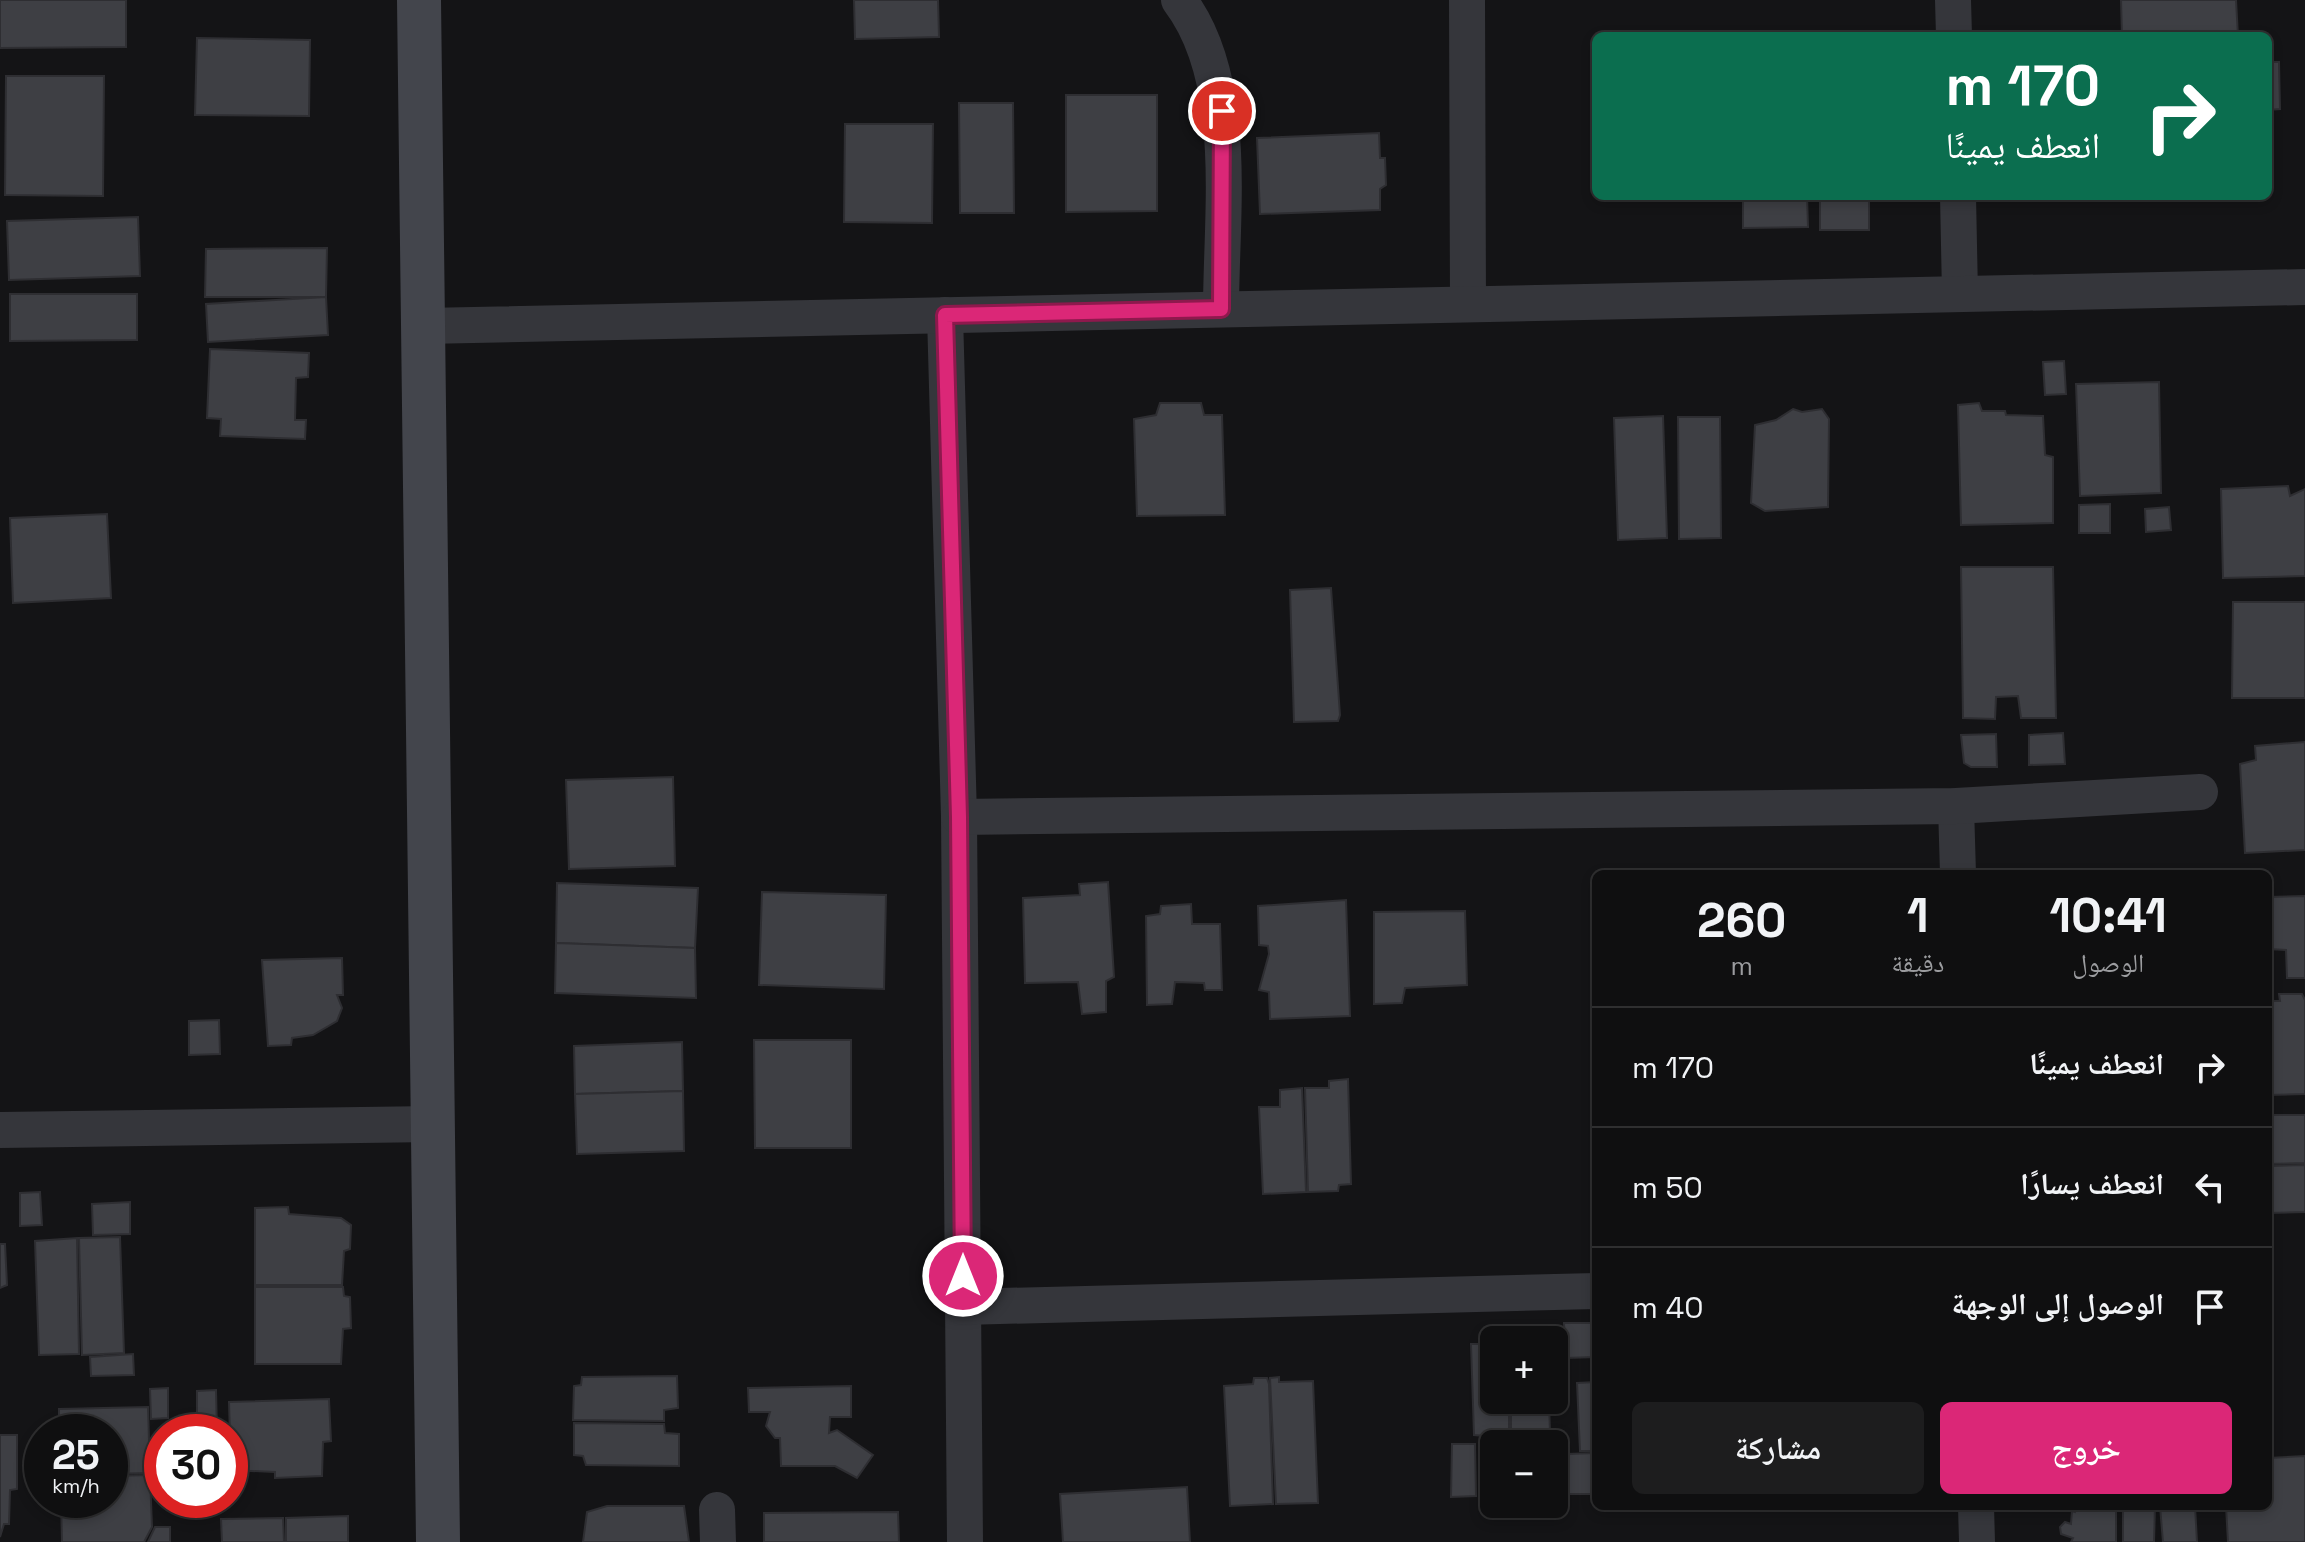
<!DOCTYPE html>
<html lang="ar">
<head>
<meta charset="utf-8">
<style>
  body { margin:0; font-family:"Space Grotesk","Noto Naskh Arabic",sans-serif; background:#1d1d1e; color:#f1f3f6; direction:rtl; height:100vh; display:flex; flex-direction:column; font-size:30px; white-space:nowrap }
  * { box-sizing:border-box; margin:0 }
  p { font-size:26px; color:#9b9c9f }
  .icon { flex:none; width:44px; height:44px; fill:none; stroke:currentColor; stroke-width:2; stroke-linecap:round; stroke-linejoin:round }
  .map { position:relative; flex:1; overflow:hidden; direction:ltr }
  .details { position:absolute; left:1592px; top:870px; width:680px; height:640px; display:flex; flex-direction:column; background:#0f0f10; border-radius:12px; box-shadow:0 4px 12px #0003,0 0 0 2px #2f2f30; direction:rtl }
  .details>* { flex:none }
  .banner { position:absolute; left:1592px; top:32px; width:680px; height:168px; border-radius:12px; box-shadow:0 4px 12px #0003,0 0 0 2px #2f2f30; direction:rtl; background:#0b6e4f; color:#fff; overflow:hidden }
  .fabs { position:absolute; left:1480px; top:1326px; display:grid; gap:16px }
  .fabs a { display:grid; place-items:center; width:88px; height:88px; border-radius:12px; background:#0f0f10; box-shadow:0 4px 12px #0003,0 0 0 2px #2f2f30; font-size:40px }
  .speed { position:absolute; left:24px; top:1414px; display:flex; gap:16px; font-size:40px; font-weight:700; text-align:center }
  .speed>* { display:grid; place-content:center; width:104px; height:104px; border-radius:50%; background:#0f0f10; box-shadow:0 4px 12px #0003,0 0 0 2px #2f2f30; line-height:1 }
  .speed small { font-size:20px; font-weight:400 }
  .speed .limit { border:12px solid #d22; background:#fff; color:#111 }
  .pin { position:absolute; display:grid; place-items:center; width:68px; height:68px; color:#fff; margin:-34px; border:4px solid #fff; border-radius:50%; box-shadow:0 2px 8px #0007 }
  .me { position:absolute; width:88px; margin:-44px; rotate:0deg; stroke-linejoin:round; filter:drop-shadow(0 0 6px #0008) }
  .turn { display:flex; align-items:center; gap:28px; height:168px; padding:0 40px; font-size:36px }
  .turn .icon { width:104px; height:104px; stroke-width:2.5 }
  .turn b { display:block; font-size:56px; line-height:68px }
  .eta { display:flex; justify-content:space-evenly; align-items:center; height:136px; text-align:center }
  .eta b { font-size:48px; font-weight:600; line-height:56px }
  .primary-button { display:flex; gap:16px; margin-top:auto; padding:16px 40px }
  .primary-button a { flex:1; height:92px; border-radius:12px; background:#db2777; color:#fff; font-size:32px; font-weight:600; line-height:92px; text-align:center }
  .primary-button a+a { background:#1d1d1e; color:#f1f3f6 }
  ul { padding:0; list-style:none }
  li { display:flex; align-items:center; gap:24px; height:120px; padding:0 40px; border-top:2px solid #2f2f30 }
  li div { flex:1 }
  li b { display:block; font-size:30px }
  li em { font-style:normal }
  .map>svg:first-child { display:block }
</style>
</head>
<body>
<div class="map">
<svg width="2305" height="1542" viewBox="0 0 2305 1542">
  <rect width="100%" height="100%" fill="#141416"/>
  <!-- building -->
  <g fill="#3e3f44" stroke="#2e2e32" stroke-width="2">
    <polygon points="0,0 126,0 126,47 0,48"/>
    <polygon points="854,0 938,0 939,37 855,39"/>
    <polygon points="2121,0 2236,0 2238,36 2122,36"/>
    <polygon points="197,38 310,40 309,116 195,115"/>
    <polygon points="2268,62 2279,62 2280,109 2268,110"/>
    <polygon points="6,76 104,76 103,196 5,195"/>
    <polygon points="1066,95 1157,95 1157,211 1066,212"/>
    <polygon points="959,103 1013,103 1014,213 960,213"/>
    <polygon points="845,124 933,124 932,223 844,222"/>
    <polygon points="1379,133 1380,158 1385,158 1386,185 1380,189 1380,210 1260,214 1257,138"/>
    <polygon points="1743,196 1807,196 1808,227 1743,228"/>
    <rect x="1820" y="196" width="49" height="34"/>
    <polygon points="138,217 140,276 9,280 7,221"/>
    <polygon points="327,248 326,297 205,297 206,249"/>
    <polygon points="10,294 137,294 137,340 10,341"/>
    <polygon points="326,297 328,335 208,342 206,304"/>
    <polygon points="210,349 309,353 308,377 296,378 295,420 306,420 305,439 220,436 221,419 207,418"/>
    <polygon points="2064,361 2066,394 2045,395 2043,362"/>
    <polygon points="2159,382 2161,493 2080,496 2076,384"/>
    <polygon points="1160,403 1201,403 1204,415 1222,415 1225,515 1137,516 1134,419 1156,415"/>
    <polygon points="1979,403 1982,411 2005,411 2006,415 2043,416 2045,455 2053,457 2053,523 1961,525 1958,405"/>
    <polygon points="1793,409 1802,412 1822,409 1829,419 1828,507 1765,511 1751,503 1755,425 1776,420"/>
    <polygon points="1663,416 1667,538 1618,540 1614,418"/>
    <polygon points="1678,417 1720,417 1721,538 1679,539"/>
    <polygon points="2288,486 2290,496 2305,489 2305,576 2223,578 2221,489"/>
    <polygon points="2110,504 2110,533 2079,533 2079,505"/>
    <polygon points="2169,507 2171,530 2146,532 2145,509"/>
    <polygon points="107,514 111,598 13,603 10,518"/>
    <polygon points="1961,567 2053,567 2056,718 2021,718 2018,696 1996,697 1995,719 1963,718"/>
    <polygon points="1331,588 1340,715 1338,721 1294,722 1290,590"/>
    <polygon points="2233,602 2305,602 2305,698 2232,698"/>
    <polygon points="2063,733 2065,764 2029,765 2029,735"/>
    <polygon points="1996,734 1997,767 1971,767 1964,763 1961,735"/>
    <polygon points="2305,742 2305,850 2245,853 2240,764 2256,760 2255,746"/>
    <polygon points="673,777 675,866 569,869 566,780"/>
    <polygon points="1108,882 1114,977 1106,981 1106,1012 1082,1014 1078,982 1025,983 1023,898 1080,895 1079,884"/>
    <polygon points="557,883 698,888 695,948 556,943"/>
    <polygon points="762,892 886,895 884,989 759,985"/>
    <polygon points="2305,896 2305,978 2287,978 2286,950 2268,949 2268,897"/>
    <polygon points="1346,900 1350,1016 1270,1019 1269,992 1259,990 1269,954 1268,946 1259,945 1258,906"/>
    <polygon points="1191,904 1192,924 1220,924 1222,990 1205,990 1204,983 1175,982 1172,1004 1147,1005 1146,916 1160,914 1161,906"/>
    <polygon points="1465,911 1467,985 1405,988 1402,1003 1374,1004 1374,912"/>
    <polygon points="556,943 695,948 696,998 555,993"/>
    <polygon points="342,958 343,995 337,995 342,1008 337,1021 313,1035 292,1038 291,1045 268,1046 262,960"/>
    <polygon points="2279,994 2302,994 2305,1000 2305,1094 2268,1095 2268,1001 2280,1001"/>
    <polygon points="219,1020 220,1054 189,1055 189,1021"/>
    <polygon points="754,1040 851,1040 851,1148 755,1148"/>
    <polygon points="682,1042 683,1091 575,1094 574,1046"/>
    <polygon points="1348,1079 1351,1184 1339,1185 1338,1191 1308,1192 1305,1088 1329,1088 1329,1081"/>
    <polygon points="1302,1088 1306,1192 1263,1194 1259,1107 1280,1107 1280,1090"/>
    <polygon points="683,1091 684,1151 577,1154 575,1094"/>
    <polygon points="2268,1115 2305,1115 2305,1163 2268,1164"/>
    <polygon points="2305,1165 2305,1212 2268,1213 2268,1166"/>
    <polygon points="40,1192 42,1225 20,1226 20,1193"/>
    <polygon points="130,1202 130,1234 93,1235 92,1204"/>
    <polygon points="288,1207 289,1214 341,1218 351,1225 350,1249 344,1251 342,1285 255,1285 255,1208"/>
    <polygon points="120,1237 124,1353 82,1355 79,1238"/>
    <polygon points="77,1238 79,1354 39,1355 35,1241"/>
    <polygon points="0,1244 5,1244 7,1285 0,1288"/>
    <polygon points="255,1287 343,1287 344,1296 350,1297 351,1328 343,1329 341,1364 255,1364"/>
    <polygon points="1564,1323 1596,1323 1596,1357 1565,1358"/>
    <polygon points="1471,1344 1494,1344 1494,1400 1509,1400 1509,1444 1494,1444 1494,1452 1486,1452 1485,1436 1474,1435"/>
    <polygon points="133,1354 134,1375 91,1376 90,1357"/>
    <polygon points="677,1376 678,1408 664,1410 664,1421 573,1420 574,1386 581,1385 582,1377"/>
    <polygon points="1279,1377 1279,1382 1313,1381 1318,1503 1276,1504 1270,1378"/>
    <polygon points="1254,1378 1267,1378 1269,1384 1273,1504 1230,1506 1224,1386 1253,1384"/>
    <polygon points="1596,1382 1596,1451 1580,1451 1577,1383"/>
    <polygon points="851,1386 851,1417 830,1417 829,1433 837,1430 873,1455 857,1478 835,1466 781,1466 780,1438 775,1438 766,1426 770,1412 749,1412 748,1388"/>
    <polygon points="168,1388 168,1418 151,1419 150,1389"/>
    <polygon points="216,1390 217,1432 197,1432 197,1391"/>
    <polygon points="329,1399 331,1441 323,1442 322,1476 275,1478 275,1472 231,1470 229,1402"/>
    <polygon points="1511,1400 1549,1400 1550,1434 1545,1435 1545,1444 1511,1444"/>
    <polygon points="148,1407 150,1473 110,1474 110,1432 59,1432 59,1409"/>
    <polygon points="574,1423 664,1424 665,1433 679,1434 679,1466 586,1465 583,1456 574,1455"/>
    <polygon points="0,1435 17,1435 17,1489 10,1490 9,1524 4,1524 0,1537"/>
    <polygon points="1565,1440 1566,1495 1554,1496 1554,1444 1546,1441"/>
    <polygon points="1452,1444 1475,1444 1476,1496 1451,1497"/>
    <polygon points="1596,1453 1596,1494 1568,1494 1567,1454"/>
    <polygon points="2305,1456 2305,1542 2228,1542 2226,1506 2268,1506 2268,1458"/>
    <polygon points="150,1475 152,1527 144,1542 62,1542 61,1500 110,1500 110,1476"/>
    <polygon points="1187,1487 1190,1542 1063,1542 1060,1494"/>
    <polygon points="607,1506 684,1506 689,1542 583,1542 587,1512"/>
    <polygon points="2077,1506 2116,1506 2116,1542 2071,1542 2073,1538 2061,1534 2060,1527 2065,1522 2071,1524 2072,1511 2075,1512"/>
    <polygon points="2123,1506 2155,1506 2154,1542 2123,1542"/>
    <polygon points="2160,1506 2195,1506 2197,1542 2163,1542"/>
    <polygon points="898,1512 899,1542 764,1542 764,1513"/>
    <polygon points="348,1516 348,1542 286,1542 286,1518"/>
    <polygon points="283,1518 284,1542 222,1542 221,1519"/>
    <polygon points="155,1527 170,1527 170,1542 148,1542"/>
  </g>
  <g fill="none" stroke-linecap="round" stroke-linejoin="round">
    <!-- street -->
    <g stroke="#35363b" stroke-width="36">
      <path d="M1179,0C1240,80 1221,214 1221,309"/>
      <polyline points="1467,0 1468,304"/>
      <polyline points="1953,0 1954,36"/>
      <polyline points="1958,196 1960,294"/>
      <polyline points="945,315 959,817 965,1542"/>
      <polyline points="424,326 2305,287"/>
      <polyline points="1956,806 1958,874"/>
      <polyline points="959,817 1956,806 2200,792"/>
      <polyline points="0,1130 433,1124"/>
      <polyline points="963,1307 1596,1291"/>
      <polyline points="1976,1506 1977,1542"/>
      <polyline points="717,1510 718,1542"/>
    </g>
    <!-- secondary -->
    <polyline stroke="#43454c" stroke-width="44" points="419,0 438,1542"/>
  </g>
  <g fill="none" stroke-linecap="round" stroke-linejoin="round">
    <defs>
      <polyline id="route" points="963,1276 959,817 945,315 1221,309 1222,111"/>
    </defs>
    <!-- route casing -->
    <use href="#route" stroke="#8e194d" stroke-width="20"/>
    <!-- route -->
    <use href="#route" stroke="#db2777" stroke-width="14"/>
  </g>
</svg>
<div class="fabs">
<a>+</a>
<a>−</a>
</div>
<div class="speed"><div>25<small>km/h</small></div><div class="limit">30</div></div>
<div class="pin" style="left:1222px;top:111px;background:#d93025"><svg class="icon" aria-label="arrive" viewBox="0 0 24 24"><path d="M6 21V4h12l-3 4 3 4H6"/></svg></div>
<svg class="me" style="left:963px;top:1276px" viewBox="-20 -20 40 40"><circle r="17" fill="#db2777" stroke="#fff" stroke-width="3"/><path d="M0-11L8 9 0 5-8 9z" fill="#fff"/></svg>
<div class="banner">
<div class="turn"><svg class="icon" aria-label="right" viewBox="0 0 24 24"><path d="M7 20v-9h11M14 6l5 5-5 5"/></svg><div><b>170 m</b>انعطف يمينًا</div></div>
</div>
<section class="details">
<div class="eta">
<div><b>10:41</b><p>الوصول</p></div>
<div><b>1</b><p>دقيقة</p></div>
<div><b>260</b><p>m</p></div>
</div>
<ul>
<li><svg class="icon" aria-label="right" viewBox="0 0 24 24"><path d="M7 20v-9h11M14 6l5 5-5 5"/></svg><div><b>انعطف يمينًا</b></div><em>170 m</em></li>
<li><svg class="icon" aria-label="left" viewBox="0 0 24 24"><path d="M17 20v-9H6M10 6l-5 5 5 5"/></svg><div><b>انعطف يسارًا</b></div><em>50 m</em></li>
<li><svg class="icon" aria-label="arrive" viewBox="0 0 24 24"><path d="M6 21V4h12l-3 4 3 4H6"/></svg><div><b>الوصول إلى الوجهة</b></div><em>40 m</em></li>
</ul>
<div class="primary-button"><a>خروج</a><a>مشاركة</a></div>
</section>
</div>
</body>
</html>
